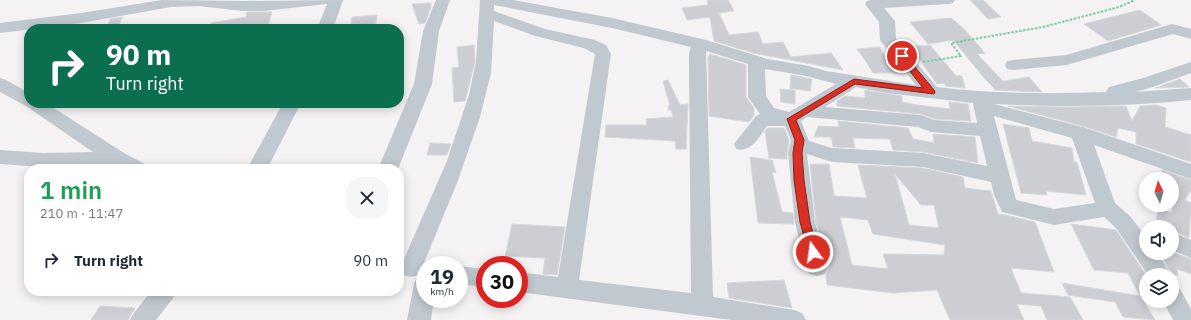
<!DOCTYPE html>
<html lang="en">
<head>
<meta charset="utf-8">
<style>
  body { margin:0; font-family:"IBM Plex Sans",sans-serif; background:#f6f6f7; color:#1f2937; height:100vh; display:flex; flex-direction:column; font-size:15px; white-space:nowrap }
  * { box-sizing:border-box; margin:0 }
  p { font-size:13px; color:#747a83 }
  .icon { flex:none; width:22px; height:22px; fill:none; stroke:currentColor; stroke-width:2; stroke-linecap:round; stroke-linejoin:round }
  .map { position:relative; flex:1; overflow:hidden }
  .details { position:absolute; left:24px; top:164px; width:380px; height:132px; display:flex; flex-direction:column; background:#fff; border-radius:16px; box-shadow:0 2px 10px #0003 }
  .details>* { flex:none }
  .hud { position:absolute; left:24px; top:24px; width:380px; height:84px; border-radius:16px; box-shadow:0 2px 10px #0003; background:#0b6e4f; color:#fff; overflow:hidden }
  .needle { width:26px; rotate:355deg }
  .buttons { position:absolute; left:1139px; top:172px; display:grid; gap:8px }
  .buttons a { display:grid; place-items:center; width:40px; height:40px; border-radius:50%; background:#fff; box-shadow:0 2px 10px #0003; font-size:20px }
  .speed { position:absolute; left:416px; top:256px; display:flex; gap:8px; font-size:20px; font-weight:700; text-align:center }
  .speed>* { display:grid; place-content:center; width:52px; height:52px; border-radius:50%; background:#fff; box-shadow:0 2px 10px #0003; line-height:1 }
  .speed small { font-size:10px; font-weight:400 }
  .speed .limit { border:6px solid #d22; background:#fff; color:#111 }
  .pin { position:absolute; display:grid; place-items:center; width:34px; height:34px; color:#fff; margin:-17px; border:2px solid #fff; border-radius:50%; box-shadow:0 1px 4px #0007 }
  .me { position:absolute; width:44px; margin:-22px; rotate:346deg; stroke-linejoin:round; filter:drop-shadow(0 0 3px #0008) }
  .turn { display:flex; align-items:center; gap:14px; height:84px; padding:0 16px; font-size:18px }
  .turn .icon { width:52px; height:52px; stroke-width:2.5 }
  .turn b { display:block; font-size:28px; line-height:34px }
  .round { display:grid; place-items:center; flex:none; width:42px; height:42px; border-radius:16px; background:#f6f6f7 }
  .head { display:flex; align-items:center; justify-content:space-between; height:68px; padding:0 16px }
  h1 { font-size:24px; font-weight:600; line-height:30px; color:#1e9e55 }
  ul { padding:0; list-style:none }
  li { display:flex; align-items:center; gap:12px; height:56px; padding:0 16px }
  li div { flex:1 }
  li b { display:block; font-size:15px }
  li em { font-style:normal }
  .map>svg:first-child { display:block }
</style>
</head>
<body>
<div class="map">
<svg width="1191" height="320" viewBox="0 0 1191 320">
  <rect width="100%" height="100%" fill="#f4f2f2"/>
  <!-- building -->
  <g fill="#ccced4" stroke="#d6d8dc" fill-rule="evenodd">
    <polygon points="707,0 728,0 734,11 719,13 729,35 758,32 763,44 783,42 791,57 831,53 843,70 753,53 714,41 710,17 687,20 682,8 708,5"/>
    <polygon points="970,0 983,0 1001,17 988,19"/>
    <polygon points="431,3 431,7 425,23 419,24 412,4"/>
    <polygon points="1140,10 1161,25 1108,41 1084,24"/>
    <polygon points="247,12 272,12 268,25 257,26 256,29 211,29 211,23 246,17"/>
    <polygon points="377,15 375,29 350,29 352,17"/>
    <polygon points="122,17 119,25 107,27 110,19"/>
    <polygon points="951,18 963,28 985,53 977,54 1003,81 1029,77 1042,92 994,90 994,88 986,80 953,40 928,44 910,22"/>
    <polygon points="474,45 475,61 465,101 454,102 452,68 459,67 457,47"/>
    <polygon points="930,45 956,76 962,76 965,88 945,86 945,83 937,84 910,46"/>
    <polygon points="880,47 886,59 893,59 905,73 873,73 867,63 857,49"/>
    <polygon points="710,54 746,65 746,97 754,108 754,116 749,122 709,116 708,57"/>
    <polygon points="791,75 812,79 810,91 790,88"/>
    <polygon points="1180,79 1189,87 1155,88"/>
    <polygon points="668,80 680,105 688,104 686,149 676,149 675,141 605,137 606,125 647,125 646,119 673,117 671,110 668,110 668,106 670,106 663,81"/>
    <polygon points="780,89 795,90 795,104 781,102"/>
    <polygon points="865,90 902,96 902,102 917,105 950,109 949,102 968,104 971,121 934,119 921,114 837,106 837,101 845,96 865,98"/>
    <polygon points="1156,105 1166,108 1165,127 1191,135 1191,162 1136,144 1136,132 1118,128 1116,137 1086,127 1008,106 1068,107 1126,106 1132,121 1140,106"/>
    <polygon points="838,121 908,128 913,139 934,143 933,134 975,137 978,163 923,152 893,150 890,139 853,138 855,148 833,147 831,137 814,137 818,126 839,127"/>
    <polygon points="1003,124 1029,128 1032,141 1072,148 1074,162 1077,162 1086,195 1046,191 1047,195 1021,193"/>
    <polygon points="768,128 784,128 789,140 787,153 787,159 769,158 765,131"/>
    <polygon points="430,143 451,144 447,155 427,155"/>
    <polygon points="750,157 772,160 776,173 772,172 782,212 793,213 794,224 758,223"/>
    <path d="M810,164H829L834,196L867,198L858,165L923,168L963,177L965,188L991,191L998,214L1006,215L1035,222L1054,272L1011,268L1021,293L1070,297L1083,320H1047L1041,306L1017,304L1024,320H950L937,290L893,293L827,285L826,275L829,267L816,222ZM895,174L921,205H934L939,228L909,225ZM840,217L868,220L873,234L945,245L944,255L883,254L888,269L852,265Z"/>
    <polygon points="1162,170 1191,180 1191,190 1185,200 1191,203 1189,238 1174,231 1176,227 1156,227 1158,208 1172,213 1172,179 1157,179"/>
    <polygon points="512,224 565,227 557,275 543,274 545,258 505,256"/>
    <polygon points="1071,224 1116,230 1146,275 1146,305 1155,320 1123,317 1115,302 1068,295 1062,283 1140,296 1128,273 1094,270"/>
    <polygon points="1172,252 1191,259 1191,274 1177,269 1178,275 1172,275 1160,253 1172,253"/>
    <polygon points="784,280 792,308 729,298 727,283"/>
    <polygon points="100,306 135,308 128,320 91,320"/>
  </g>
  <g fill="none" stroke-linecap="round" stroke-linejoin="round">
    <!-- path -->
    <polyline stroke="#7dcba2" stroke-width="2" stroke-dasharray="2.5 1.5" stroke-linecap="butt" points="923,62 961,56 951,43 1043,27 1119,7 1135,0"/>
    <!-- minor -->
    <g fill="#c0c9cf" fill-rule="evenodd">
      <polygon points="162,0 243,1 343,0 333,29 317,29 327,4 263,11 243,11 199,6 171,7 81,23 0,33 0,23 81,13"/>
      <polygon points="436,0 450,0 439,31 432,84 398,169 378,169 414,84 423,31"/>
      <path d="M480,0H513L612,18L706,40L767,59L809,66L826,71L916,85L880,40L879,22L865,4L867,1L870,0H955L953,3L948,4L884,8L895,21L896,39L937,87C993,94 1050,94 1107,92L1106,91L1109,87L1143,78L1191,62V73L1153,87L1135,92L1191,88V100C1126,107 1059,107 994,104L1086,128L1191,164V179L1094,145L1115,203L1130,216L1146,237V253H1158L1171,275H1148L1116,228L1104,217L1054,225L1002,212L994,195L991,182L923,167L832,162L807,154L815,222L828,267L825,274L817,276L809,274L806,267L795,222L788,153L791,140L785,126H767C759,137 752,153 736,149L734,144L756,116L760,114L748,97V64L706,51L713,297L794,310L802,313L806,320H731L519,292V272L558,277L595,54L584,48L535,36L494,21L491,73L480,117L457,183L419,275L411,277L403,275L400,268L447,161L469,95L476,61ZM494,5L612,28L691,47L689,54V65L691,293L579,280L611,54L606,45L595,40L545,29L494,11ZM765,69L806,76L836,84L789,112L774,108L766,96ZM856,87L887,93L973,103L977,123L934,120L921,115L825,107ZM994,116L1072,138L1095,203L1054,209L1016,200ZM807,117L918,127L931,132L980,136L987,166L923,153L832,148L809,141L801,121Z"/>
      <polygon points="1172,24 1191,29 1191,39 1173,34 1067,65 1013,70 1007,69 1005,65 1007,61 1013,60 1066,55"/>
      <polygon points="0,78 6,80 29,93 29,103 46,103 124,153 145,164 148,169 122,169 114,165 43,167 0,164 0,150 43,153 93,152 26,106 0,92"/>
      <polygon points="283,103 301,103 267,169 247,169"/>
      <polygon points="1172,232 1191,240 1191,258 1172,250"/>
      <polygon points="459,266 485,269 485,287 459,284"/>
      <polygon points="425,274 425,299 434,299 431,320 407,320 414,284 417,277"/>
      <polygon points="1172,286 1180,289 1191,309 1191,320 1173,320 1163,301 1172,301"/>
      <polygon points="151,291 176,291 173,298 156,320 130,320 134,313"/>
    </g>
  </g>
  <!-- route -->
  <polygon fill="#d93025" stroke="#8d1f18" points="902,54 905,55 934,90 935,92 934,94 855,84 796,120 804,140 802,153 804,180 810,222 818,252 816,255 813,256 809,255 800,222 794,180 793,153 795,140 787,119 854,79 923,88 898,56"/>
</svg>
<div class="buttons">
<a><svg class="needle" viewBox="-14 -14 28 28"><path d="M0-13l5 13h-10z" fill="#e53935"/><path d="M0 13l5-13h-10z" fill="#747a83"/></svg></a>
<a><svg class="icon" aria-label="sound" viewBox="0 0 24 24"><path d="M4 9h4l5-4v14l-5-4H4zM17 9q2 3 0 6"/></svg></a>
<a><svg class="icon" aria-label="layers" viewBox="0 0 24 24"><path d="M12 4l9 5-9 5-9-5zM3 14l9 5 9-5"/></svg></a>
</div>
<div class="speed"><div>19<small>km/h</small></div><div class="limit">30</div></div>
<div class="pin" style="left:902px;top:56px;background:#d93025"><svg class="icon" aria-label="arrive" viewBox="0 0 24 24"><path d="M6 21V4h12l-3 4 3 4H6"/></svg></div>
<svg class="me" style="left:813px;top:252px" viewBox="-20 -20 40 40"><circle r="17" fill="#d93025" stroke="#fff" stroke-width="3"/><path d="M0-11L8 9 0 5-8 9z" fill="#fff"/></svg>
<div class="hud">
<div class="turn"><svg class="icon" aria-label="right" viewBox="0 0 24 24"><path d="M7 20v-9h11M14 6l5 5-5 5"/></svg><div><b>90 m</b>Turn right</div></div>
</div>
<section class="details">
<div class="head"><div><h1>1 min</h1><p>210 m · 11:47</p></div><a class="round"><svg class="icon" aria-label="close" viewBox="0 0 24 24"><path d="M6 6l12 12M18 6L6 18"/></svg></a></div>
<ul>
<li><svg class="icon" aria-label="right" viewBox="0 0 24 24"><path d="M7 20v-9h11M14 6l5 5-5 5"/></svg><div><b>Turn right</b></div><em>90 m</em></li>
</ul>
</section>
</div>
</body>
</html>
